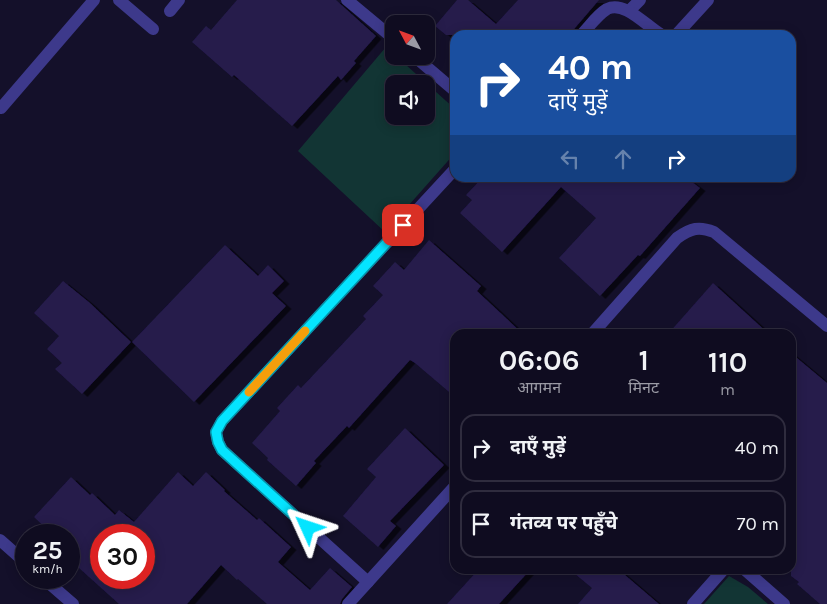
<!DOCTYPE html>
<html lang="hi">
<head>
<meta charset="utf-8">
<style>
  body { margin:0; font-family:Karla,"Noto Sans Devanagari",sans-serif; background:#1d1a2d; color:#f1f3f6; height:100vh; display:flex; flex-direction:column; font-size:19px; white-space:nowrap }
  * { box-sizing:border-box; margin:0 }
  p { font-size:16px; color:#9b9ba5 }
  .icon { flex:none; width:28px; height:28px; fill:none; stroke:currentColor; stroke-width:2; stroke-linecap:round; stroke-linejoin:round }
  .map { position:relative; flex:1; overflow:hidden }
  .sheet { position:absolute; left:450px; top:329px; width:346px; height:245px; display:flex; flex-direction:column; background:#0f0c20; border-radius:15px; box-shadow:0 2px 12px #0003,0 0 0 1px #2f2c3e }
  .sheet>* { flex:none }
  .banner { position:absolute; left:450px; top:30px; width:346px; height:152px; border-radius:15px; box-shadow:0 2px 12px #0003,0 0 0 1px #2f2c3e; background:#1a4fa0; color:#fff; overflow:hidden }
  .needle { width:32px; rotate:311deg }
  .fabs { position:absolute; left:385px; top:15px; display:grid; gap:10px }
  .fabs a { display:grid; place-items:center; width:50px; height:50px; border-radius:10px; background:#0f0c20; box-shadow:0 2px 12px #0003,0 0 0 1px #2f2c3e; font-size:25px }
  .speed { position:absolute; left:15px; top:524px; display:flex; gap:10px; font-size:25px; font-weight:700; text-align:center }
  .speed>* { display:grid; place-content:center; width:65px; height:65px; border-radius:50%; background:#0f0c20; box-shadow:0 2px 12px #0003,0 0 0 1px #2f2c3e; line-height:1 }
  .speed small { font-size:12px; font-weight:400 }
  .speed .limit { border:8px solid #d22; background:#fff; color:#111 }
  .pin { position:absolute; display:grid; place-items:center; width:42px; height:42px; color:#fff; margin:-21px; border-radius:10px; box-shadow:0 2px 8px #0006 }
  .me { position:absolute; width:55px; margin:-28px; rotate:312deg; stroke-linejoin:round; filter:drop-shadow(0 0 4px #0008) }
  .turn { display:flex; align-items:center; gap:18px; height:105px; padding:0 15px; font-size:22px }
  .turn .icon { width:65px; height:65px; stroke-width:2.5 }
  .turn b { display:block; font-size:35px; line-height:42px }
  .lanes { display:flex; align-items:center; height:48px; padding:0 15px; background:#0003; justify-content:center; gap:25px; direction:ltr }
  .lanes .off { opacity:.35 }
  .eta { display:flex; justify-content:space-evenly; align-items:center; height:85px; text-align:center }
  .eta b { font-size:30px; font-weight:600; line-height:35px }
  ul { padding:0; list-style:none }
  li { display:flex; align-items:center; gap:15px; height:68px; margin:0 10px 8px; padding:0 5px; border:2px solid #2f2c3e; border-radius:15px }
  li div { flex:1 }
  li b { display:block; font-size:19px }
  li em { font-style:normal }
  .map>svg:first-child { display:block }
</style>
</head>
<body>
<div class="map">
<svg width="827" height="604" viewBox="0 0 827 604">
  <defs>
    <filter id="shadow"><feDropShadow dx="5.5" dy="3" stdDeviation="0" flood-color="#0009"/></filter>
  </defs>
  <rect width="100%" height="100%" fill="#14102a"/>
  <!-- green -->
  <g fill="#123534" fill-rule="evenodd">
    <path d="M386,47L394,54V56H396L455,109V153L385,232L298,151ZM394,84H426V116H394Z"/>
    <polygon points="729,576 748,587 768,604 704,604"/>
  </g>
  <!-- building -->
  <g fill="#251b4c" fill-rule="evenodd" filter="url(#shadow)">
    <polygon points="237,0 336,0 376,36 354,61 356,63 341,80 338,76 292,126 234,75 232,77 192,42 206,26 211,30"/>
    <polygon points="457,0 468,0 496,24 518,0 599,0 569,35 446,35 435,26"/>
    <polygon points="482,178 687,178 700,188 640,256 638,255 600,296 559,258 596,218 561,187 502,252 460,213 472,200 466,195"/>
    <polygon points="429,240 481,286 477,291 523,334 455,334 455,397 415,363 410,360 349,428 347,426 314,461 316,463 296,486 267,460 268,458 252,443 280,411 277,408 298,385 301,388 366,319 363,316 383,295 373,286 395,262 404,270"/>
    <polygon points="225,245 258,276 268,265 284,281 272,293 286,306 194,402 132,342"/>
    <polygon points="63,281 90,303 131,342 82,394 55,369 62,363 47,349 59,336 34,313"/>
    <polygon points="713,283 769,334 668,334"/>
    <polygon points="791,353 827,383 827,604 820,604 797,584 799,582 791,576"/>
    <polygon points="405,428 444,465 390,521 396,526 378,547 343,516 376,477 367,469"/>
    <path d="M178,472L193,486L206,472L225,490L224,491L257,520L259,518L291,547L278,562L310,590L330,568L352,587L342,599L340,604H267L238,579L237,580L221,565L187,604H119L69,559V535H53L34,517L71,477L90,495L92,493L115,515L119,510L134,522ZM101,535H144V578H101Z"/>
    <polygon points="479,569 531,569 499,604 447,604"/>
    <polygon points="569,569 618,569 659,604 578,604 592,588"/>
  </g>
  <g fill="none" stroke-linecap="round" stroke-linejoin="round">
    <!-- minor -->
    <g stroke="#3d398b" stroke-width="12">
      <polyline points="119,0 153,29"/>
      <polyline points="347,0 394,39"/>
      <polyline points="170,11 179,0"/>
      <polyline points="629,11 640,0"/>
      <path d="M581,35C589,27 597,15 607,9C625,0 647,27 662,35"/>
      <polyline points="676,35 708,0"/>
      <polyline points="414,56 455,91"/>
      <polyline points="1,108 94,0"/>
      <path d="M592,334L677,238C691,228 699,226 714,232L827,326"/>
      <polyline points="0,540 26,563"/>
      <polyline points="744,569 784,604"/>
      <polyline points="43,578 73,604"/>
      <polyline points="368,582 222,450 218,442 216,432 222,421 455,169"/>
      <polyline points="348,604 455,486"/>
      <polyline points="693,604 724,569"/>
    </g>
  </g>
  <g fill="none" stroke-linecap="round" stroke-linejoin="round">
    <defs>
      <polyline id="route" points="308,528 222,450 218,442 216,432 222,421 403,225"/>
    </defs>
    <!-- route casing -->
    <use href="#route" stroke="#0394a6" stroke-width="12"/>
    <!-- route -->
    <use href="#route" stroke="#05e4ff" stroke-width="9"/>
    <!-- slow -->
    <polyline stroke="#f59e0b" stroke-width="9" points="249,392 305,331"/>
  </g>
</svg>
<div class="fabs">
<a><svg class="needle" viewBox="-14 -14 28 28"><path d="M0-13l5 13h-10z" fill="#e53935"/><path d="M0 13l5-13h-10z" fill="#9b9ba5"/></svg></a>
<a><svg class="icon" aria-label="sound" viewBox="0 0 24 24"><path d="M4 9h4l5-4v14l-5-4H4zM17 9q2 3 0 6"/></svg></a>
</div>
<div class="speed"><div>25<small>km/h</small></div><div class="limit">30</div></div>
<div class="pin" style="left:403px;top:225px;background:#d93025"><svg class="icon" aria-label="arrive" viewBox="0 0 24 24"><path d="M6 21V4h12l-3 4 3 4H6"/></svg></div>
<svg class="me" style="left:308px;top:528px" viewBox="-20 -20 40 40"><path d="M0-17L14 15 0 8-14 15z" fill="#05e4ff" stroke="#fff" stroke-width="4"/></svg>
<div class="banner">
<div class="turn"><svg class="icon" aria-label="right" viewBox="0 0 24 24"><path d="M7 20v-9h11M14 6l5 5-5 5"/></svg><div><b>40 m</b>दाएँ मुड़ें</div></div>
<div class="lanes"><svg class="icon off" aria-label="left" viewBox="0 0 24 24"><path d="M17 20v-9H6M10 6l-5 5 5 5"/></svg><svg class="icon off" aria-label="ahead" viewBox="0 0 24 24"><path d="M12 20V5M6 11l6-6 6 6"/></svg><svg class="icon" aria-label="right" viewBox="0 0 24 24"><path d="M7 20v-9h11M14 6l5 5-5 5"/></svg></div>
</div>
<section class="sheet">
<div class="eta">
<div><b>06:06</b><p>आगमन</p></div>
<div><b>1</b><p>मिनट</p></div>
<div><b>110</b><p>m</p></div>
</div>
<ul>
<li><svg class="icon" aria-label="right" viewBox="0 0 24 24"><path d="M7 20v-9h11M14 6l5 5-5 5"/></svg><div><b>दाएँ मुड़ें</b></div><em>40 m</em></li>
<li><svg class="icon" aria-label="arrive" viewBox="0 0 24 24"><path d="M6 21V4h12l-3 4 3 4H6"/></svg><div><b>गंतव्य पर पहुँचे</b></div><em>70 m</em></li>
</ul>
</section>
</div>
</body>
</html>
